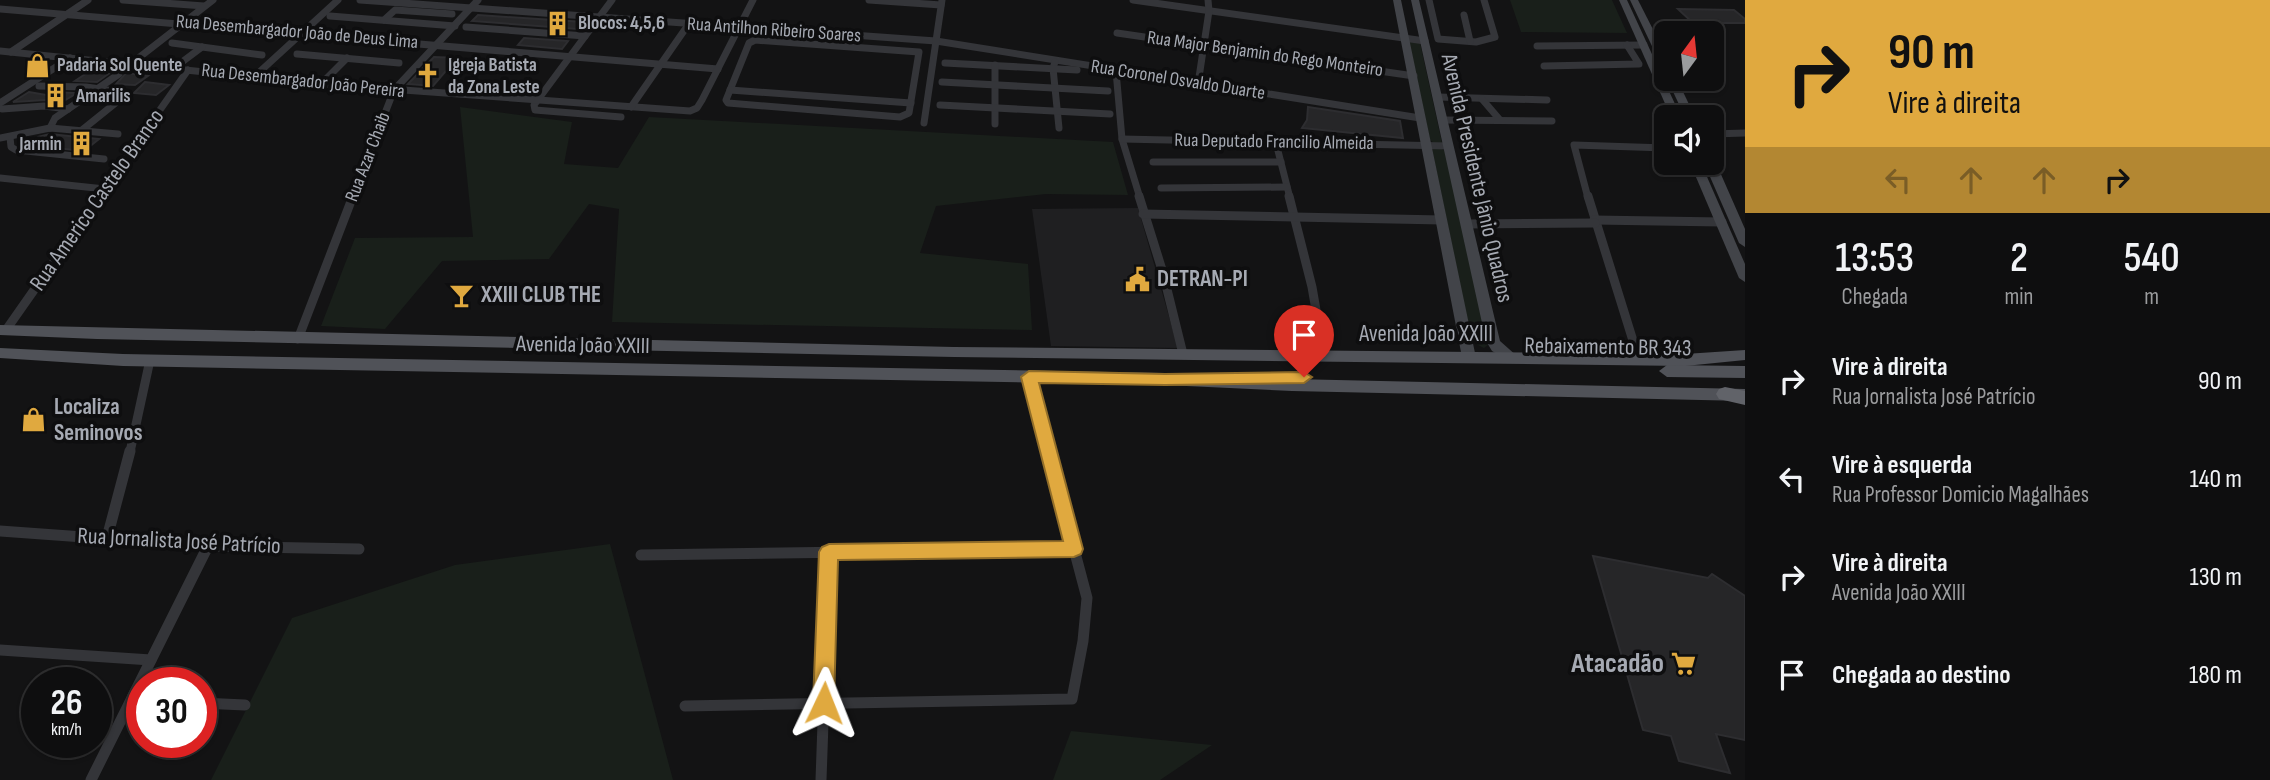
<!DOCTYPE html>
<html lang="pt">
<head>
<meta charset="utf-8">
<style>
  body { margin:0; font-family:"Sofia Sans Condensed",sans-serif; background:#171718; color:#f1f3f6; height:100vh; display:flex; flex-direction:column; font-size:26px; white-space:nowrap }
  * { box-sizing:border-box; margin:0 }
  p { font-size:23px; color:#9b9c9e }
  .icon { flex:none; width:38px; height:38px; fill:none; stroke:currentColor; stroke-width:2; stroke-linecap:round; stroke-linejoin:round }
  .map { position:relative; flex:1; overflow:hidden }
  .details { display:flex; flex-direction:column; background:#0e0e0f; width:525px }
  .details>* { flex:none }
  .banner { background:#e0a93f; color:#111; overflow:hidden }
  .needle { width:46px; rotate:15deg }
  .fabs { position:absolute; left:1654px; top:21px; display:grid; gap:14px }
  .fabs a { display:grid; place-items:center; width:70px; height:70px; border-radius:10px; background:#0e0e0f; box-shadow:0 2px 5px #0004,0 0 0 2px #2e2e2f; font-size:35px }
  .speed { position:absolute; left:21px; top:667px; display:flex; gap:14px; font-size:35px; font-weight:700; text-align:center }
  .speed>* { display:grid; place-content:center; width:91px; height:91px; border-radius:50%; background:#0e0e0f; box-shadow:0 2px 5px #0004,0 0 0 2px #2e2e2f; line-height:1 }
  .speed small { font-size:18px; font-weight:400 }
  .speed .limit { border:10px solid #d22; background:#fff; color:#111 }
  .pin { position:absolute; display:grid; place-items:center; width:60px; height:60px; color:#fff; margin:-72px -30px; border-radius:50% 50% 50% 0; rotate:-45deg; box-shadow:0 0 7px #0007 }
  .pin .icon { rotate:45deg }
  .me { position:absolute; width:77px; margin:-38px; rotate:2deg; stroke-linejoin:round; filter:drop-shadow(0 0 5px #0008) }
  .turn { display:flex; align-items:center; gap:24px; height:147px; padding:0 28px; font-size:32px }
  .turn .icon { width:91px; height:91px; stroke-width:2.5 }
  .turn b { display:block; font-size:49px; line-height:60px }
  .lanes { display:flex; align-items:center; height:66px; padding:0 28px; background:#0003; justify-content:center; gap:35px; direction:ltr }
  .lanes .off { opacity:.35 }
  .eta { display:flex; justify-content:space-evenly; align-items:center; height:119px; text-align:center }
  .eta b { font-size:42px; font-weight:600; line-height:49px }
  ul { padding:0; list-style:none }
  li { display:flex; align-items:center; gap:21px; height:98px; padding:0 28px }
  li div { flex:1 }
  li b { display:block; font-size:26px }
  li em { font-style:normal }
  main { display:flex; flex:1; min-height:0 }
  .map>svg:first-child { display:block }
</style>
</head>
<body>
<main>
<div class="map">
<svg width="1745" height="780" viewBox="0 0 1745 780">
  <rect width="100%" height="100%" fill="#131314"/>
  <!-- built -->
  <polygon fill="#1f1f21" points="1138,208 1178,348 1051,346 1032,209"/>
  <!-- green -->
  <g fill="#191f1a">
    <polygon points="1510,0 1612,0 1627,33 1521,32"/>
    <polygon points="1409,41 1420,43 1442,143 1434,143 1430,140"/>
    <polygon points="460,107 572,122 564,164 618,168 649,117 1113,142 1128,195 1046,194 936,206 920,253 1028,264 1032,330 612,322 619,209 589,204 549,259 442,261 385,329 321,326 355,238 473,237"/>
    <polygon points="1440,148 1445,151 1489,344 1484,348 1472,342 1432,149"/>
    <polygon points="610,544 673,780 211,780 292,618 455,565"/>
    <polygon points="1071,731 1212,745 1160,780 1053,780"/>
  </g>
  <!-- building -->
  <g fill="#262628" stroke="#2d2d30" stroke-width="2">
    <polygon points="1678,9 1734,10 1745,19 1745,23 1693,23"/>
    <polygon points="478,15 583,22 578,29 472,21"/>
    <polygon points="524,38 568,41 562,49 518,45"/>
    <polygon points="434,57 457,58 433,86 408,84"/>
    <polygon points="93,69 111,72 97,82 75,81"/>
    <polygon points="126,73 148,76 135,85 116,84"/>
    <polygon points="145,82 169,85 156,95 134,93"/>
    <polygon points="29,92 46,95 50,92 77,93 62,102 45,100 13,102"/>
    <polygon points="1308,107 1400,121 1403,138 1302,128 1307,120"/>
    <polygon points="50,134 78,137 99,139 84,151 28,145 38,137"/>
    <polygon points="1593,556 1708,578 1712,574 1745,596 1745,740 1716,734 1730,773 1679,761 1671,736 1643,730"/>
  </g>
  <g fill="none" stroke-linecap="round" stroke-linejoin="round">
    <!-- street-far2 -->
    <g stroke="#343539" stroke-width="7">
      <polyline points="123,0 204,6"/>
      <polyline points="360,0 936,41 1420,118"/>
      <polyline points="612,0 534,105 535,110 621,117"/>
      <polyline points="869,0 941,5"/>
      <polyline points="1133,0 1425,41"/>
      <polyline points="1429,0 1438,39 1476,42 1495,37 1484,0"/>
      <polyline points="0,9 718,69"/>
      <polyline points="1464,15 1470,41"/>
      <polyline points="330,16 455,26"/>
      <polyline points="384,20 395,10 452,14"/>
      <polyline points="466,27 585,36"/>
      <polyline points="1117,33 1414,76"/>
      <polygon points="755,40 919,52 909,113 900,117 728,103 726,100 749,43"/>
      <polyline points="172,43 262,55"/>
      <polyline points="1537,46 1644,45"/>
      <polyline points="0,51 321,84 690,111 697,108 702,100 753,0"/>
      <polyline points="11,52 88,0"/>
      <polyline points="297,54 399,63"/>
      <polyline points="1055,62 1053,68 1059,128"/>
      <polyline points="132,63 213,0"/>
      <polyline points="945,63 1077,70"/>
      <polyline points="995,65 995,124"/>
      <polyline points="1544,66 1639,64 1627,45"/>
      <polyline points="174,68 202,47"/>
      <polyline points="1116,71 1122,139 1140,198"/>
      <polyline points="254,77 338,0"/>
      <polyline points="942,82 1108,91"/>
      <polyline points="321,84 347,58"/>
      <polyline points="1198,84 1209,11 1208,0"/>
      <polyline points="39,86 86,87 128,93 82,130"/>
      <polyline points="730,90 911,103"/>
      <polyline points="1438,97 1547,100"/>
      <polyline points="1482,99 1500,120"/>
      <polyline points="0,103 70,58"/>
      <polyline points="940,105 1110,114"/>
      <polyline points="631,107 688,25"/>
      <polyline points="2,109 44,106 68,109"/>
      <polyline points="1443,120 1552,121"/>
      <polyline points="924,123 942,0"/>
      <polyline points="50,128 55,118 119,74"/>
      <polyline points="1712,134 1745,133"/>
      <polyline points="10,137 11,147 16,150 104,159"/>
      <polyline points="0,138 50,128 118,134"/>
      <polyline points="1122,139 1449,146"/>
      <polyline points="1276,143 1290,198"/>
      <polyline points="1153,162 1281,162"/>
      <polyline points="0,178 105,189"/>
      <polyline points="1161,188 1287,187"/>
      <polyline points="98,198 188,70"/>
      <polyline points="352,198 394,90 478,0"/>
      <polyline points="1588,198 1574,145 1666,148"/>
    </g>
    <!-- street-far1 -->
    <g stroke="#343539" stroke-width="9">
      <polyline points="1139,196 1163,273 1183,354"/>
      <polyline points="1289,196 1312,287 1324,356"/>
      <polyline points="1588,196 1639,360"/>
      <polyline points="1143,214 1442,220"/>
      <polyline points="1594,220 1722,222"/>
      <polyline points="1467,224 1595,223"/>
      <polyline points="6,330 100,196"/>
      <polyline points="298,339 353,196"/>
      <polyline points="1029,377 1049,452"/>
      <polyline points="130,452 150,360"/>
    </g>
    <!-- street -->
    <g stroke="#343539" stroke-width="11">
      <polyline points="0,531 208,546 359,549"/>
      <polyline points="107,538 130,451"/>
      <polyline points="641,555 1074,549"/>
      <polyline points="0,650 151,660"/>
      <polyline points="201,703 245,705"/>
      <polyline points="685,706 1072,699 1083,641 1087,598 1048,451"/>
      <polyline points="91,780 208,546"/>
      <polyline points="821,780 829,552"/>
    </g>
    <!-- secondary -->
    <g fill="#424449" fill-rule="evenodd">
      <polygon points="1393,0 1401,0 1475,353 1470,360 1465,362 1458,357 1461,352"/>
      <polygon points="1411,0 1419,0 1500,341 1518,357 1511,362 1492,351 1486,341"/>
      <polygon points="1619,0 1627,0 1681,117 1671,117"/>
      <polygon points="1630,0 1638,0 1666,55 1666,68 1661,65"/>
      <polygon points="1667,79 1677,79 1695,117 1685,117"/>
      <polygon points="1712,160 1716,163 1745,229 1745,247 1739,243 1704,163 1712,163"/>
      <polygon points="1690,163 1701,163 1745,264 1745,282 1739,278"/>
    </g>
    <!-- primary -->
    <g fill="#505258" fill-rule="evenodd">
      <polygon points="0,325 954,347 1685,354 1745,350 1745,360 1685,366 954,357 97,339 0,335"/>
      <polygon points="0,348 123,354 1165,373 1292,379 1745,389 1745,401 1292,391 1165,385 123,366 0,358"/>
      <polygon points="1667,365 1745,366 1745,378 1667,377 1659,371"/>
    </g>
    <!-- highway -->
    <polygon fill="#616369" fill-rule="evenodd" points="1725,387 1745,391 1745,405 1719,399 1716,394 1719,389"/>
  </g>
  <!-- route -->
  <polygon fill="#e0a93f" stroke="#926e29" stroke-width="2" points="1029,371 1165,374 1304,372 1312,377 1304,383 1165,385 1039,383 1083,549 1081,554 1074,557 838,560 834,703 831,710 824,713 816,710 813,703 819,552 822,547 829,544 1063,541 1021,377"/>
  <!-- icons -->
  <defs>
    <symbol id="building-bare" viewBox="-9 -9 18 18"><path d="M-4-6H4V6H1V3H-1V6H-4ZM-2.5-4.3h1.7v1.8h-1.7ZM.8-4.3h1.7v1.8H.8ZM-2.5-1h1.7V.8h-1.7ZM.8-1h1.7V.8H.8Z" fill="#e0a93f" stroke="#0e0e0f" stroke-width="2.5" paint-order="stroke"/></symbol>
    <symbol id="shop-bare" viewBox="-9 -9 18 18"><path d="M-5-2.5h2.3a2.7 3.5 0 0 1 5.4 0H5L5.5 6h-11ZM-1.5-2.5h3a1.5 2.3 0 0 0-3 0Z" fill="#e0a93f" stroke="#0e0e0f" stroke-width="2.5" paint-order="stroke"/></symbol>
    <symbol id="church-bare" viewBox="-9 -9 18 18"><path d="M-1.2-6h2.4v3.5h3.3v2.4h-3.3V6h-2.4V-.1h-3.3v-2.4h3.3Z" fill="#e0a93f" stroke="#0e0e0f" stroke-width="2.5" paint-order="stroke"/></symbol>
    <symbol id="civic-bare" viewBox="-9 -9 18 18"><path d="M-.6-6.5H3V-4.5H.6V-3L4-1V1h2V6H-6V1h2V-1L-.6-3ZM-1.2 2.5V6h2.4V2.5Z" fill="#e0a93f" stroke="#0e0e0f" stroke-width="2.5" paint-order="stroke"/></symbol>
    <symbol id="bar-bare" viewBox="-9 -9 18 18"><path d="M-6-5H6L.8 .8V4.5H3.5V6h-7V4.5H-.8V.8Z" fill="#e0a93f" stroke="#0e0e0f" stroke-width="2.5" paint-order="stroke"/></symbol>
    <symbol id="supermarket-bare" viewBox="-9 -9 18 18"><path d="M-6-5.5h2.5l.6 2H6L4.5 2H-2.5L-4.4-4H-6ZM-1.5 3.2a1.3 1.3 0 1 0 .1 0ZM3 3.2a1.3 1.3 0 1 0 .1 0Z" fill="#e0a93f" stroke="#0e0e0f" stroke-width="2.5" paint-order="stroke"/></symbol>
  </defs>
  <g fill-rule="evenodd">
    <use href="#building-bare" x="540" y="6" width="35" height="35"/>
    <use href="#shop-bare" x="20" y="48" width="35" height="35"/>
    <use href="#church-bare" x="410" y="58" width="35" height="35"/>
    <use href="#building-bare" x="38" y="78" width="35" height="35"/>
    <use href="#building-bare" x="64" y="126" width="35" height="35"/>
    <use href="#civic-bare" x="1120" y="262" width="35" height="35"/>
    <use href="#bar-bare" x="444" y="278" width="35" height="35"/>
    <use href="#shop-bare" x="16" y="402" width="35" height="35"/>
    <use href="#supermarket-bare" x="1666" y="646" width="35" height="35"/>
  </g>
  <g text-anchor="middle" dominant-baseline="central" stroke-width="7" stroke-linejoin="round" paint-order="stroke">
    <!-- far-poi labels -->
    <g font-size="19" font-weight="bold" fill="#a6aab3" stroke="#0e0e0f" text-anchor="start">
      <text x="578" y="23">Blocos: 4,5,6</text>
      <text x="57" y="65">Padaria Sol Quente</text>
      <text x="448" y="65">Igreja Batista<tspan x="448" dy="22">da Zona Leste</tspan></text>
      <text x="76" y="96">Amarilis</text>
      <text x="62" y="144" text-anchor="end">Jarmin</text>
    </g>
    <!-- far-street labels -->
    <g font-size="19" fill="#a6aab3" stroke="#0e0e0f">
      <text transform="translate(774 30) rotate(4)">Rua Antilhon Ribeiro Soares</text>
      <text transform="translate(297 32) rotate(5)">Rua Desembargador João de Deus Lima</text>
      <text transform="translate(1265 54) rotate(8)">Rua Major Benjamin do Rego Monteiro</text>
      <text transform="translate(1178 80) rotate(9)">Rua Coronel Osvaldo Duarte</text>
      <text transform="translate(303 81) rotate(6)">Rua Desembargador João Pereira</text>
      <text transform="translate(1274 142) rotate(1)">Rua Deputado Francilio Almeida</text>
      <text transform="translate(368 157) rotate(-69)">Rua Azar Chaib</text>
    </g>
    <!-- street labels -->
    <g font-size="23" fill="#a6aab3" stroke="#0e0e0f">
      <text transform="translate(1477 178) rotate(77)">Avenida Presidente Jânio Quadros</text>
      <text transform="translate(97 200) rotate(-55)">Rua Americo Castelo Branco</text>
      <text x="1426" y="334">Avenida João XXIII</text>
      <text transform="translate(583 345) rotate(1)">Avenida João XXIII</text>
      <text transform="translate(1608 347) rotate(1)">Rebaixamento BR 343</text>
      <text transform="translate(179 541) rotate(3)">Rua Jornalista José Patrício</text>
    </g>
    <!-- poi labels -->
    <g font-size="23" font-weight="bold" fill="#a6aab3" stroke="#0e0e0f" text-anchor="start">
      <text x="1157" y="279">DETRAN-PI</text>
      <text x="481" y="295">XXIII CLUB THE</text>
      <text x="54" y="407">Localiza<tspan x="54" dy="26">Seminovos</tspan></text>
    </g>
    <!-- near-poi labels -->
    <g font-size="28" font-weight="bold" fill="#a6aab3" stroke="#0e0e0f" text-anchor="end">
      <text x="1664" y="663">Atacadão</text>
    </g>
  </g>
</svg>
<div class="fabs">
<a><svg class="needle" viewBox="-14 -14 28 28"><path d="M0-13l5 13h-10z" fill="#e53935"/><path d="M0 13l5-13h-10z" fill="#9b9c9e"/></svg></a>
<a><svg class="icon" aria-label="sound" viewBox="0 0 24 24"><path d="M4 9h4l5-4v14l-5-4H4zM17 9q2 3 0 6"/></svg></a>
</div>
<div class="speed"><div>26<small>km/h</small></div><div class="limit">30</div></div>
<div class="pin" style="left:1304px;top:377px;background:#d93025"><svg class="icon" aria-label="arrive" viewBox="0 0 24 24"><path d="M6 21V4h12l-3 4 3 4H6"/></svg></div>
<svg class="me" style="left:824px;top:703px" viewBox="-20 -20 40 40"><path d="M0-17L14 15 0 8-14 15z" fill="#e0a93f" stroke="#fff" stroke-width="4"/></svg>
</div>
<section class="details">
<div class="banner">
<div class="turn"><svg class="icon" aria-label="right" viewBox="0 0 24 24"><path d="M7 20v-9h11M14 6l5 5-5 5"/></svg><div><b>90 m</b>Vire à direita</div></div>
<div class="lanes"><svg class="icon off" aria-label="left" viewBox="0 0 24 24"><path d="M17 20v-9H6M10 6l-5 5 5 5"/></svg><svg class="icon off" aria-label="ahead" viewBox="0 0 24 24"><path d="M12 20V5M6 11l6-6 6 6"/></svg><svg class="icon off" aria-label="ahead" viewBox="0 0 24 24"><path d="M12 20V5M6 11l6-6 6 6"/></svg><svg class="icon" aria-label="right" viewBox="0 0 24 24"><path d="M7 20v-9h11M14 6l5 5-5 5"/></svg></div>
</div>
<div class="eta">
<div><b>13:53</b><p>Chegada</p></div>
<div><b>2</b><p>min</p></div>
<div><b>540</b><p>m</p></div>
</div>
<ul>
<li><svg class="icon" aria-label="right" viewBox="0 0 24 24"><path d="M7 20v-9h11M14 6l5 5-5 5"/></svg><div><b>Vire à direita</b><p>Rua Jornalista José Patrício</p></div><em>90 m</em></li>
<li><svg class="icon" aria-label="left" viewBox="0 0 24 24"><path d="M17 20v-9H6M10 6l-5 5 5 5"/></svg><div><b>Vire à esquerda</b><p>Rua Professor Domicio Magalhães</p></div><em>140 m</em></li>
<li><svg class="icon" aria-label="right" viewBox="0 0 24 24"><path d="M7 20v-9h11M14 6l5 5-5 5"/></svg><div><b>Vire à direita</b><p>Avenida João XXIII</p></div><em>130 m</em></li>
<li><svg class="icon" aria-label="arrive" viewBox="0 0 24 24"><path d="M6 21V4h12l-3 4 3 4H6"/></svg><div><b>Chegada ao destino</b></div><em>180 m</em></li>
</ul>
</section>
</main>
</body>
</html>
